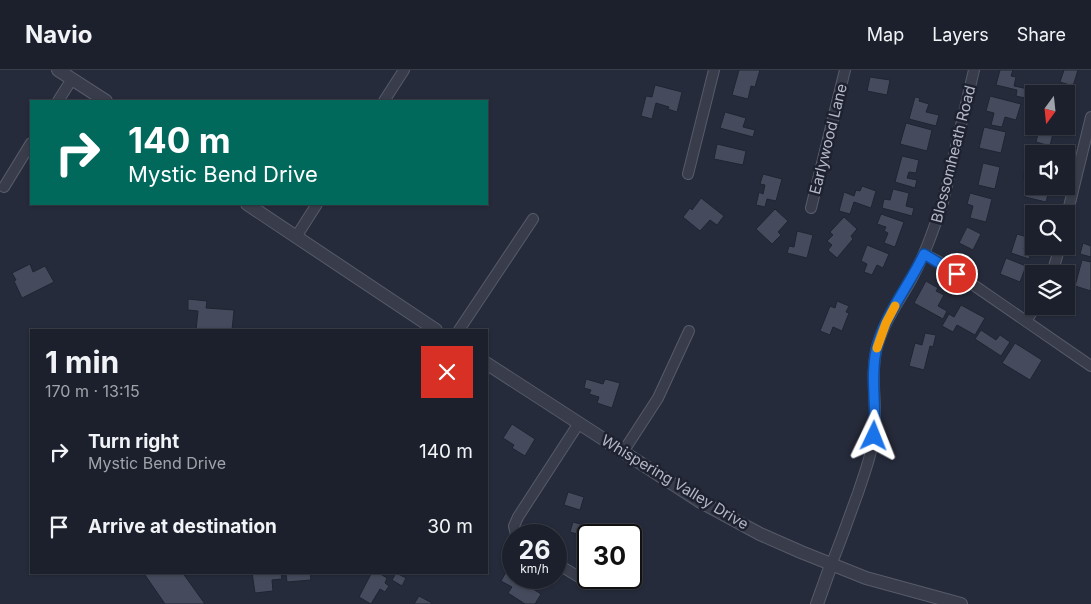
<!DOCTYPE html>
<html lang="en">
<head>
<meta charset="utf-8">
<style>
  body { margin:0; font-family:Inter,sans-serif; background:#252834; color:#f1f3f6; height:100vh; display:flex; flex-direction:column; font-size:19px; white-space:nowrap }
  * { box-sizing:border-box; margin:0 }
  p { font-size:16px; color:#a0a3a9 }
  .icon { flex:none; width:28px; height:28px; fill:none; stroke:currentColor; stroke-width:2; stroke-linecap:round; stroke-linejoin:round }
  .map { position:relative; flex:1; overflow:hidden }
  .sheet { position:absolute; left:30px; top:259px; width:458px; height:245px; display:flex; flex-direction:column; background:#1c202c; border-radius:0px; box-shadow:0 1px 4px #0004,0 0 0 1px #3a3e48 }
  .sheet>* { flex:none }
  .hud { position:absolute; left:30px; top:30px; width:458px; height:105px; border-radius:0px; box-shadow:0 1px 4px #0004,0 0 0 1px #3a3e48; background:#00695c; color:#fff; overflow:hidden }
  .needle { width:32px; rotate:195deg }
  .buttons { position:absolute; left:1025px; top:15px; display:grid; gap:10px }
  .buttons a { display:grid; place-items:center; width:50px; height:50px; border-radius:0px; background:#1c202c; box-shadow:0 1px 4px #0004,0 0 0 1px #3a3e48; font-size:25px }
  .speed { position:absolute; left:502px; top:454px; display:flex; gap:10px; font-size:25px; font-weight:700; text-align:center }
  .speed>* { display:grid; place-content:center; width:65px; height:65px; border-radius:50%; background:#1c202c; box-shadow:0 1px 4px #0004,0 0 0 1px #3a3e48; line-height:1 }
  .speed small { font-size:12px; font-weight:400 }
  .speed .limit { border:2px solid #111; border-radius:8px; background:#fff; color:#111 }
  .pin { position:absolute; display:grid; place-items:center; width:42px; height:42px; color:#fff; margin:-21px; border:2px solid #fff; border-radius:50%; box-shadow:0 1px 5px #0007 }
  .me { position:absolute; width:55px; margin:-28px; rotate:2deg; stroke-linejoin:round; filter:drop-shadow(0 0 4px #0008) }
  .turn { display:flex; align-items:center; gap:18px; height:105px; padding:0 15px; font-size:22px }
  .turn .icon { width:65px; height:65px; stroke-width:2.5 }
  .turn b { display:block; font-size:35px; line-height:42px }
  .round { display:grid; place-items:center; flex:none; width:52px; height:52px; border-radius:0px; background:#252834 }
  .head { display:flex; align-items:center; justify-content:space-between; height:85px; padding:0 15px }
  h1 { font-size:30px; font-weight:700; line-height:38px }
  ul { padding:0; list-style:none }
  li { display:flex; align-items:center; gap:15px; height:75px; padding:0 15px }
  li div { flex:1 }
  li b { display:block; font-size:19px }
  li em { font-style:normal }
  header { display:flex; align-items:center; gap:30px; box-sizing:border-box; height:70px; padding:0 25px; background:#1c202c; border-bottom:1px solid #3a3e48 }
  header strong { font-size:24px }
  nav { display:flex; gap:28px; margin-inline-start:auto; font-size:18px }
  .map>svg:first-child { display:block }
</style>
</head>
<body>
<header>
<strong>Navio</strong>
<nav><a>Map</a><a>Layers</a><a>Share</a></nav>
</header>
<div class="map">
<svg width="1091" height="534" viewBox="0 0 1091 534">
  <rect width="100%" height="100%" fill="#262b3b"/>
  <!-- building -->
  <g fill="#454a5c" stroke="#202432">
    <polygon points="739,0 760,0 755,17 751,16 748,29 732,25"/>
    <polygon points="1000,0 1013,0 1011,6 1016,7 1014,16 1028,19 1025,28 1016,26 1017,20 996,15"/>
    <polygon points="1064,0 1078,0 1073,16 1060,12"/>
    <polygon points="870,7 890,10 887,25 867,21"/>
    <polygon points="655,15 682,22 677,42 668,39 669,37 656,33 652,49 641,46 646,26 652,27"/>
    <polygon points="1050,16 1074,22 1072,32 1066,30 1066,24 1048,24"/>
    <polygon points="990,26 1021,34 1016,50 1005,47 1002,57 991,55 994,43 986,41"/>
    <polygon points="915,27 920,28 919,31 929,34 926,42 939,45 936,56 909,49"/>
    <polygon points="725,42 746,48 743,57 755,60 753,67 720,58"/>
    <polygon points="906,53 932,60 927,81 900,74"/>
    <polygon points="1040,56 1065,56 1064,62 1054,59 1050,76 1036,72"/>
    <polygon points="984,57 1006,62 1001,83 979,78"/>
    <polygon points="717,74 746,81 743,95 714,89"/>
    <polygon points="902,86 919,90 916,103 909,102 907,108 917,110 915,118 895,112"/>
    <polygon points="983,93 1000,97 995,119 978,115"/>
    <polygon points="1025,98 1034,100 1034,116 1050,116 1046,132 1025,127 1028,111 1023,110"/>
    <polygon points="763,104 782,109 776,131 767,129 765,137 756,135 759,122 763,124 765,115 760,114"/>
    <polygon points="862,116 876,121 871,138 854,132 850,144 839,141 844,122 854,126 856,120 860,121"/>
    <polygon points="893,119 909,123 906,136 914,138 912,146 882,138 884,129 890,130"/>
    <polygon points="970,123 992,129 986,152 970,148 973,136 967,134"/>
    <polygon points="701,128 724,146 717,155 710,150 700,161 683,147 690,138 692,140"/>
    <polygon points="775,139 788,151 778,162 781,165 772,174 756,159"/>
    <polygon points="881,144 904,152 895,177 884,173 888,163 884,161 886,157 877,154"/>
    <polygon points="844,147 857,159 851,166 853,169 837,188 828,180 832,175 827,171 833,165 830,162"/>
    <polygon points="967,157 981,164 973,180 959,173"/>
    <polygon points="797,161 813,165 807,188 787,183 789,176 794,177"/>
    <polygon points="1017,164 1034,169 1031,178 1025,176 1024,179 1031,182 1029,189 1011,183"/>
    <polygon points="1083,173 1091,176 1091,187 1080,184"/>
    <polygon points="867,175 889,184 883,198 877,195 872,205 864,202 867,194 861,191"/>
    <polygon points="1006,188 1026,196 1020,212 1000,204"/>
    <polygon points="1082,190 1091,192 1091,221 1075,216"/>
    <polygon points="30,194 33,202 45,196 54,212 22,228 14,211 16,210 12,203"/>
    <polygon points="926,211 938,218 936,221 944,225 938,236 947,241 943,249 914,233"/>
    <polygon points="188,229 207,231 206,238 234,240 232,260 196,260 198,241 188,240"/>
    <polygon points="837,231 849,236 846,242 849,243 842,261 833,257 830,265 820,261 830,236 835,238"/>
    <polygon points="961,235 985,248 975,265 957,255 953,262 942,256 949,244 954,247"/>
    <polygon points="981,260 996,270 1000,265 1010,272 1001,286 975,269"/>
    <polygon points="925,263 936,265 933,277 930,276 924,300 909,296 915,273 922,275"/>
    <polygon points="1015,273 1042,290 1030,310 1002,293"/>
    <polygon points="586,309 603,314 605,309 620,313 612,338 597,333 599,327 589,324 591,320 584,318"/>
    <polygon points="512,354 535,369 525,386 512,378 514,375 503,368"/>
    <polygon points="568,422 584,427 580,440 564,435"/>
    <polygon points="573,452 587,456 584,466 570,462"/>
    <polygon points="143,502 182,502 205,534 165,534"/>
    <polygon points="252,502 310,502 311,510 287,512 286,504 281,504 282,509 272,510 273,521 255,523"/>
    <polygon points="372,502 377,502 387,508 385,513 389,516 385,522 380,519 371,534 359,527"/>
    <polygon points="506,502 541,524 535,534 525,534 508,523 512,517 501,511"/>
    <polygon points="396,503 406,508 402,516 392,510"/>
    <polygon points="419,526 432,533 432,534 414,534"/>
  </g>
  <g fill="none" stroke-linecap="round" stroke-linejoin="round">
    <defs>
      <g id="minor">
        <polyline points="58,31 72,9"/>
        <polyline points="384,31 404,0"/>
        <polyline points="688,104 714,0"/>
        <polyline points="4,117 31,73"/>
        <polyline points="811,138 845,0"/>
        <polyline points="1066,149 1091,47"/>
        <polyline points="296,167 317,134"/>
        <polyline points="924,184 943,194 1091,296"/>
        <polyline points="1052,204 1060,176"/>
        <polyline points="1026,251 1036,236"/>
        <polyline points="459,260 533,149"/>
        <polyline points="623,382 658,328 689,261"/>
        <polyline points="516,465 514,456 518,447 579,353"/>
        <polyline points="556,493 582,509"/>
        <path d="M831,495C841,471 849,447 858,423C864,404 872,385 874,365C878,337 870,309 876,281C882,254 898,233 911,210C925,185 934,158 943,132L974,0"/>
      </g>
      <g id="tertiary">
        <polyline points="58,0 106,31"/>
        <polyline points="247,134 436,260"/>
        <polyline points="486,293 699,431 760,464 801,482 866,508 961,534"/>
        <polyline points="817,534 831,495"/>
      </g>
    </defs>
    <!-- minor casing -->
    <use href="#minor" stroke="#575b69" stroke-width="12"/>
    <!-- tertiary casing -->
    <use href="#tertiary" stroke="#575b69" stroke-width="14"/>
    <!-- minor -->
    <use href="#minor" stroke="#393d4b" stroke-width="10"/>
    <!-- tertiary -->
    <use href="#tertiary" stroke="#393d4b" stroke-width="12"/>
  </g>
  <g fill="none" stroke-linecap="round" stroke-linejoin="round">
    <defs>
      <path id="route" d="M874,366C877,338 870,309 876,281C883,247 909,216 924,184L957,204"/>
    </defs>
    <!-- route casing -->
    <use href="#route" stroke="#114b97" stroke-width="12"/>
    <!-- route -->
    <use href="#route" stroke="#1a73e8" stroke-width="9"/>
    <!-- slow -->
    <polyline stroke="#f59e0b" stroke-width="9" points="877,278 886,253 895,236"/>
  </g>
  <g text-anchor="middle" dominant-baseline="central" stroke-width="5" stroke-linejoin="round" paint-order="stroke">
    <!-- street labels -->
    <g font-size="15" fill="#b5b8c6" stroke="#1e2230">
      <text transform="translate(828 69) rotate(-76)">Earlywood Lane</text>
      <text transform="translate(953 84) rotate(-76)">Blossomheath Road</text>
      <text transform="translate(675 412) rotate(31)">Whispering Valley Drive</text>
    </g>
  </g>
</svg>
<div class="buttons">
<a><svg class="needle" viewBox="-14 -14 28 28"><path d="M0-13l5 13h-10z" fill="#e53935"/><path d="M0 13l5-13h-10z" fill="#a0a3a9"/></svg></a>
<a><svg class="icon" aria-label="sound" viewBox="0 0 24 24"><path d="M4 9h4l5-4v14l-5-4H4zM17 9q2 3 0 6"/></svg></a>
<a><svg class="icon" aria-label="search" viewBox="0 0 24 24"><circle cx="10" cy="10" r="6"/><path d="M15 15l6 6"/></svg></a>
<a><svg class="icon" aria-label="layers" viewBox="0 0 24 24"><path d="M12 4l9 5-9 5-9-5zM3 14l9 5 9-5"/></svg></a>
</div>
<div class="speed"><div>26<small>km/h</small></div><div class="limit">30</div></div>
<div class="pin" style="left:957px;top:204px;background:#d93025"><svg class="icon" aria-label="arrive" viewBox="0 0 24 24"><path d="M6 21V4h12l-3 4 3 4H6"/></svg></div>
<svg class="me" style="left:874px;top:366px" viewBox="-20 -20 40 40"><path d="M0-17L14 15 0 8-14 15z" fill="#1a73e8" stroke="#fff" stroke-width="4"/></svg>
<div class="hud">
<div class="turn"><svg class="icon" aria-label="right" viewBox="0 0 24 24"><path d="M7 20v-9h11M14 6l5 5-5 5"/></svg><div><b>140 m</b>Mystic Bend Drive</div></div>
</div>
<section class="sheet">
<div class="head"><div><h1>1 min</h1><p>170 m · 13:15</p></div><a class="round" style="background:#d93025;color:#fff"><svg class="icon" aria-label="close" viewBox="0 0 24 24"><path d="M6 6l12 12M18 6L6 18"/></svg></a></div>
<ul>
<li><svg class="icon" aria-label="right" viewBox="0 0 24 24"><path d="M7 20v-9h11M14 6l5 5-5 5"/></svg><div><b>Turn right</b><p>Mystic Bend Drive</p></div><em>140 m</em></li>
<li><svg class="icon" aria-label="arrive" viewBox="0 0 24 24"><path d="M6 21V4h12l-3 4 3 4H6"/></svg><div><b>Arrive at destination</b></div><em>30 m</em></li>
</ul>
</section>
</div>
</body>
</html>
